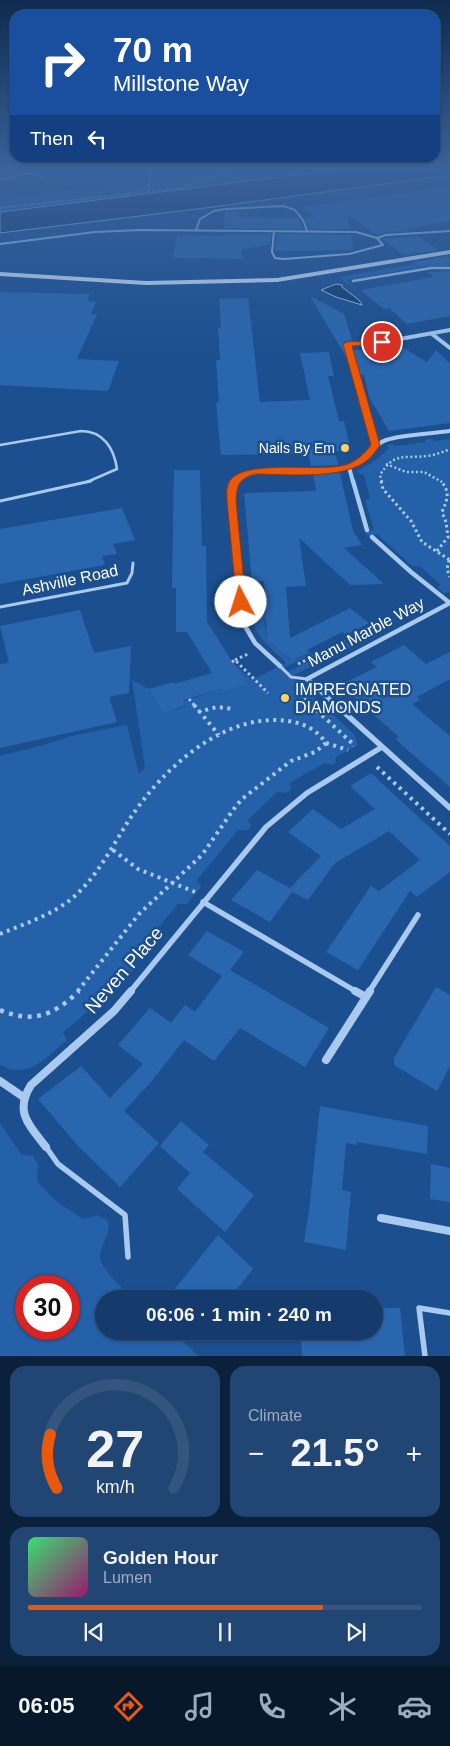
<!DOCTYPE html>
<meta charset="utf-8">
<style>
body{margin:0;font-family:Helvetica,sans-serif;background:#214673;color:#f1f3f6;height:100vh;display:flex;flex-direction:column;font-size:19px;white-space:nowrap}
*{box-sizing:border-box;margin:0}
p{font-size:16px;color:#9dadc1}
.icon{flex:none;width:28px;height:28px;fill:none;stroke:currentColor;stroke-width:2;stroke-linecap:round;stroke-linejoin:round}
.map{position:relative;height:1356px;overflow:hidden}
.panel{display:flex;flex-direction:column;gap:10px;padding:10px;background:#0b203b;flex:1}
.panel>*{flex:none}
.top-card{position:absolute;left:10px;top:10px;width:430px;height:152px;border-radius:15px;box-shadow:0 1px 4px #0004,0 0 0 1px #33557e;background:#1a4fa0;color:#fff;overflow:hidden}
.speed{position:absolute;left:15px;top:1275px;display:flex;gap:10px;font-size:25px;font-weight:700;text-align:center}
.speed>*{display:grid;place-content:center;width:65px;height:65px;border-radius:50%;background:#143b6b;box-shadow:0 1px 4px #0004,0 0 0 1px #33557e;line-height:1}
.speed .limit{border:8px solid #d22;background:#fff;color:#111}
.pin{position:absolute;display:grid;place-items:center;width:42px;height:42px;color:#fff;margin:-21px;border:2px solid #fff;border-radius:50%;box-shadow:0 1px 5px #0007}
.me{position:absolute;width:55px;margin:-28px;rotate:355deg;stroke-linejoin:round;filter:drop-shadow(0 0 4px #0008)}
.turn{display:flex;align-items:center;gap:18px;height:105px;padding:0 20px;font-size:22px}
.turn .icon{width:65px;height:65px;stroke-width:2.5}
.turn b{display:block;font-size:35px;line-height:42px}
.then{display:flex;align-items:center;height:48px;padding:0 20px;background:#0003;gap:10px;font-size:19px}
.big{font-size:38px;font-weight:600;line-height:1.1}
.panel .card{flex:1;display:flex;flex-direction:column;justify-content:center;gap:8px;min-width:0;padding:0 18px;border-radius:15px;background:#214673}
.panel .dial{align-items:center;gap:0}
.dial svg{height:130px;overflow:visible;fill:none;stroke:#33557e;stroke-width:7;stroke-linecap:round;text-anchor:middle}
.dial text{fill:#f1f3f6;stroke:none}
.song{display:flex;align-items:center;gap:15px}
.cover{width:60px;height:60px;border-radius:8px;background:linear-gradient(135deg,hsl(140 70% 55%),hsl(320 70% 35%))}
.played{height:5px;border-radius:2px;background:linear-gradient(90deg,#ea580c 75%,#33557e 75%)}
.keys{display:flex;justify-content:space-around;direction:ltr}
.heat{display:flex;justify-content:space-between;align-items:center;font-size:28px;direction:ltr}
.panel .tiles{flex:1;display:grid;gap:10px;grid-template-columns:1fr 1fr}
.card:last-child{grid-column:span 2}
.trip{position:absolute;left:95px;top:1290px;width:288px;height:50px;border-radius:25px;background:#143b6b;box-shadow:0 1px 4px #0004,0 0 0 1px #33557e;font-weight:600;line-height:50px;text-align:center}
.menu{display:flex;height:80px;justify-content:space-around;align-items:center;background:#08182b;color:#9dadc1}
.menu .icon{width:35px;height:35px}
.menu .current{color:#ea580c}
.menu b{font-size:22px;color:#f1f3f6}
.map>svg:first-child{display:block}
</style>
<div class="map">
<svg width="450" height="1356" viewBox="0 0 450 1356">
<rect width="100%" height="100%" fill="#1b4f8f"/>
<!-- green -->
<path fill="#2461a8" fill-rule="evenodd" d="M135 168H227L230 172 252 168H353L0 212V197L113 185Z
M438 260 450 262V266H427L347 280 358 291 339 277Z
M426 439H431L435 441 450 439V592L444 593 438 588 440 584 421 567 412 566 377 534 368 536 365 532 374 530 365 500 370 498 364 475 358 473 357 471C369 465 380 458 389 448L386 445 392 444 396 446 425 442Z
M249 610H266V620H264L267 640 291 661 298 659 309 652 312 654 284 668 287 672 375 629 380 632 292 676 354 734 358 745 335 758 336 763 332 765 325 763 290 783 291 790 286 793 277 792 248 820 251 826 248 830H238L197 880 201 887 187 904H178L130 961 134 970 130 974 120 973 86 1013 63 1032 67 1040C45 1058 30 1080 0 1065V756L44 745 71 736 127 725 139 774 145 768 132 680 149 689 163 713 186 706 184 701 222 689 224 692 246 685 232 662 252 680 286 663C267 643 256 639 249 610Z
M0 1123 21 1154 33 1156 38 1164 37 1181 56 1201 83 1219 98 1215 108 1221C111 1235 102 1242 100 1255 98 1267 125 1291 134 1299H104V1331H171L199 1356H0ZM69 1286V1329H26V1286Z"/>
<!-- water -->
<path fill="#123a6d" stroke="#9cc4f0" d="M353 168H450V175L213 207 0 233V212Z
M336 284 342 285V287L359 300 362 305 336 297 321 290Z"/>
<!-- building -->
<path fill="#2a66ad" d="M450 186V221L407 229 410 231 386 232 377 235 347 214 350 229H309L305 218H315L303 207Z
M237 211 238 217 298 218 303 229 224 228 225 212Z
M224 234H271L269 251 268 245 241 249 243 259 173 258 177 235 224 236Z
M277 234 351 235 354 250 275 251Z
M418 236 438 250 404 255 382 239Z
M447 256 450 258V265L420 267 413 262Z
M450 271V316L407 324 389 308 384 309 360 290 434 277 427 272Z
M0 292 90 294 87 301 96 302 91 314H97L77 359 119 361 108 391 0 385Z
M310 296 344 314 352 340 345 341 343 343 348 360Z
M248 298 260 402 310 400 300 353 329 352 334 376H328L339 421H344L351 451H335L338 465 311 466 308 454 221 455 216 402H219L216 360H220L218 328H221L219 299Z
M352 347 354 350 404 348 427 362 436 350 450 363V423L389 431 369 397 364 375H360Z
M174 470H200L202 546H206L207 622 247 685 223 692 222 689 183 700 186 705 163 713 149 689 173 682 174 684 212 673 187 632H176V588H172Z
M340 473 353 531 362 545 344 548 384 584 350 585 299 538 306 586 286 587 290 638 350 608 369 623 346 635 342 632 307 650 309 652 292 661 267 640 264 581 252 582 244 493 316 491 313 474Z
M122 508 135 540 113 544 117 554 102 556 105 565 0 584V529Z
M80 610 94 653 131 646 129 693 109 697 117 722 0 748V664L9 663 0 626Z
M404 645 426 664 450 652V679L417 697 420 700 412 704 450 736V787L395 739 399 737 340 685 377 667 371 662Z
M371 773 450 846V872L417 897 410 891 358 970 326 952 371 886 379 891 420 860 389 831 335 863 308 900 292 892 270 922 231 900 257 870 290 888 321 856 288 832 313 809 341 829 375 809 350 786Z
M207 931 244 952 230 970 329 1028 305 1067 240 1028 214 1061 184 1040 151 1082 124 1111 159 1143 120 1187 78 1146 38 1099 81 1066 110 1098 143 1064 118 1045 150 1008 171 1023 185 1005 195 1012 222 976 188 955Z
M436 987 450 995V1066L437 1091 394 1065V1058Z
M320 1106 428 1126 427 1154 357 1142V1145L346 1143 342 1190 351 1192 346 1250 304 1242 309 1210Z
M181 1121 209 1145 203 1152 254 1195 225 1232 177 1189 190 1173 160 1146Z
M431 1164 450 1168V1202L430 1199Z
M218 1235 253 1269 229 1299H169L175 1292 174 1290Z
M299 1294 364 1295V1299H299Z
M374 1308H400L405 1356H302L301 1331H374Z"/>
<g fill="none" stroke-linecap="round" stroke-linejoin="round">
<!-- path-far4 -->
<path stroke="#a9c9ee" stroke-width="2" stroke-dasharray="1 2" stroke-linecap="butt" d="M148 191 151 168
M0 208 180 188 214 175 259 168"/>
<!-- path-far3 -->
<path stroke="#a9c9ee" stroke-width="2.5" stroke-dasharray="2 2.5" stroke-linecap="butt" d="M386 464 406 472H424L442 482
M382 482 380 475C395 451 404 459 427 456 435 455 443 452 450 449"/>
<!-- path-far2 -->
<path stroke="#a9c9ee" stroke-width="3" stroke-dasharray="2.5 3" stroke-linecap="butt" d="M381 481 383 489 411 521 422 542 450 560
M437 551 448 537 446 522 442 512C448 498 450 492 441 481
M449 560 447 569 450 577
M235 660 248 654
M232 662 235 660 268 693
M298 664 351 638
M296 691 312 706
M189 699 195 706"/>
<!-- path-far1 -->
<path stroke="#a9c9ee" stroke-width="4" stroke-dasharray="3 4.5" stroke-linecap="butt" d="M194 705 219 735
M311 705 353 744V747
M198 712 217 707 234 709
M326 743 348 750
M377 767 450 834
M113 850 138 869 195 892
M0 934C26 923 56 914 77 894 100 872 114 843 131 817 162 771 215 721 273 720 294 720 314 725 326 743L315 752 291 761 242 799 233 810 202 855 139 914 77 992"/>
<!-- path -->
<path stroke="#a9c9ee" stroke-width="4.5" stroke-dasharray="4 5.5" stroke-linecap="butt" d="M0 1010C33 1024 54 1015 79 991"/>
<!-- lane-far3 -->
<path stroke="#a9c9ee" stroke-width="2" d="M196 230 200 219 214 211 226 209 283 206 295 210 303 220 307 231
M274 231 272 252 275 258 284 259 349 254 383 245 377 238 386 235 450 231
M0 244 95 232 140 230 356 232 377 238"/>
<!-- lane-far2 -->
<path stroke="#a9c9ee" stroke-width="2.5" d="M0 445 81 431C103 431 114 448 117 469L87 482"/>
<!-- lane-far1 -->
<path stroke="#a9c9ee" stroke-width="3" d="M0 501 91 481
M0 607 127 583 132 573 133 563
M280 666 291 677 307 679"/>
<!-- lane -->
<path stroke="#a9c9ee" stroke-width="5.5" d="M46 1147 58 1164 125 1215 128 1257
M425 1356 419 1308 450 1313"/>
<!-- street-far4 -->
<path stroke="#a9c9ee" stroke-width="2.5" d="M0 173 20 168
M0 180 29 173 42 177
M353 281 431 268H450"/>
<!-- street-far3 -->
<path stroke="#a9c9ee" stroke-width="4" d="M432 334 450 348
M376 445 347 344 383 342 450 330
M349 467 353 482
M235 482C250 464 307 472 331 470 342 469 354 467 363 459 371 453 375 444 386 440 404 434 430 434 450 431"/>
<!-- street-far2 -->
<path stroke="#a9c9ee" stroke-width="4.5" d="M236 481 232 485 231 501 245 626 255 643 280 666
M353 481 367 530
M372 537 411 572 450 603
M337 706 307 679 450 603"/>
<!-- street-far1 -->
<path stroke="#a9c9ee" stroke-width="5.5" d="M336 705 450 808
M203 902 357 992
M130 992 266 827 307 793 382 747
M369 992 418 915"/>
<!-- street -->
<path stroke="#a9c9ee" stroke-width="8" d="M355 991 366 997
M326 1060 370 991
M0 1081 22 1096
M46 1147C29 1125 14 1112 31 1085L114 1011 131 991
M381 1218 450 1231"/>
<!-- secondary -->
<path fill="#d6e6fa" fill-rule="evenodd" d="M450 250V254L277 282 146 285 0 276V272L146 281 277 278Z"/>
</g>
<!-- sky -->
<linearGradient id="sky" x2="0" y2="1"><stop stop-color="#0f2b4f"/><stop offset="0.47" stop-color="#39639b"/><stop offset="1" stop-color="#39639b" stop-opacity="0"/></linearGradient>
<rect width="450" height="358" fill="url(#sky)"/>
<!-- route -->
<path fill="#ea580c" stroke="#983908" d="M382 340 385 341V344L352 346 380 445C376 451 371 458 365 462 339 480 285 474 254 474 238 480 237 485 236 501L246 602 241 606 237 605 227 501C227 496 226 490 228 485 236 456 323 474 348 464 358 460 365 453 371 445L343 344 347 342Z"/>
<!-- markers -->
<g fill="#ffd166" stroke="#1b4f8f" stroke-width="2">
<circle cx="345" cy="448" r="5"/>
<circle cx="285" cy="698" r="5"/>
</g>
<g text-anchor="middle" dominant-baseline="central" stroke-width="5" stroke-linejoin="round" paint-order="stroke">
<!-- far-poi labels -->
<g font-size="14" fill="#fff" stroke="#1b4f8f" text-anchor="end">
<text x="335" y="448">Nails By Em</text>
</g>
<!-- street labels -->
<g font-size="16" fill="#fff" stroke="#1b4f8f">
<text transform="translate(70 580) rotate(-12)">Ashville Road</text>
<text transform="translate(366 632) rotate(-28)">Manu Marble Way</text>
</g>
<!-- poi labels -->
<g font-size="16" fill="#fff" stroke="#1b4f8f" text-anchor="start">
<text x="295" y="689">IMPREGNATED<tspan x="295" dy="18">DIAMONDS</tspan></text>
</g>
<!-- near-street labels -->
<g font-size="19" fill="#fff" stroke="#1b4f8f">
<text transform="translate(124 970) rotate(-49)">Neven Place</text>
</g>
</g>
</svg>
<div class="speed"><div class="limit">30</div></div>
<div class="pin" style="left:382px;top:342px;background:#d93025"><svg class="icon" aria-label="arrive" viewBox="0 0 24 24"><path d="M6 21V4h12l-3 4 3 4H6"/></svg></div>
<svg class="me" style="left:241px;top:602px" viewBox="-20 -20 40 40"><circle r="19" fill="#fff"/><path d="M0-13L10 11 0 6-10 11z" fill="#ea580c"/></svg>
<div class="trip">06:06 · 1 min · 240 m</div>
<div class="top-card">
<div class="turn"><svg class="icon" aria-label="right" viewBox="0 0 24 24"><path d="M7 20v-9h11M14 6l5 5-5 5"/></svg><div><b>70 m</b>Millstone Way</div></div>
<div class="then">Then<svg class="icon" aria-label="left" viewBox="0 0 24 24"><path d="M17 20v-9H6M10 6l-5 5 5 5"/></svg></div>
</div>
</div>
<section class="panel">
<div class="tiles">
<div class="card dial"><svg viewBox="0 0 100 80">
<path d="M14 69A42 42 0 1 1 86 69"/>
<path d="M14 69A42 42 0 0 1 10 36" stroke="#ea580c"/>
<text x="50" y="56" font-size="32" font-weight="700">27</text>
<text x="50" y="72" font-size="11">km/h</text>
</svg></div>
<div class="card"><p>Climate</p>
<div class="heat"><a>−</a><b class="big">21.5°</b><a>+</a></div>
</div>
<div class="card">
<div class="song"><i class="cover"></i><div><b>Golden Hour</b><p>Lumen</p></div></div>
<div class="played"></div>
<div class="keys"><svg class="icon" aria-label="previous" viewBox="0 0 24 24"><path d="M18 5L8 12l10 7zM5 5v14"/></svg><svg class="icon" aria-label="pause" viewBox="0 0 24 24"><path d="M8 5v14M16 5v14"/></svg><svg class="icon" aria-label="next" viewBox="0 0 24 24"><path d="M6 5l10 7-10 7zM19 5v14"/></svg></div>
</div>
</div>
</section>
<nav class="menu">
<b>06:05</b>
<svg class="icon current" aria-label="directions" viewBox="0 0 24 24"><path d="M12 3l9 9-9 9-9-9zM9 14v-3h6M13 9l2 2-2 2"/></svg>
<svg class="icon" aria-label="music" viewBox="0 0 24 24"><path d="M9 18V5l10-2v13"/><circle cx="6" cy="18" r="3"/><circle cx="16" cy="16" r="3"/></svg>
<svg class="icon" aria-label="phone" viewBox="0 0 24 24"><path d="M5 4h4l2 5-3 2q2 4 5 5l2-3 5 2v4C11 20 4 13 5 4z"/></svg>
<svg class="icon" aria-label="climate" viewBox="0 0 24 24"><path d="M12 3v18M4 7l16 10M4 17L20 7"/></svg>
<svg class="icon" aria-label="car" viewBox="0 0 24 24"><path d="M5 17H2v-5l4-1 3-4h7l3 4 3 1v5h-3M9 17h6M6 11h13"/><circle cx="7" cy="17" r="2"/><circle cx="17" cy="17" r="2"/></svg>
</nav>
